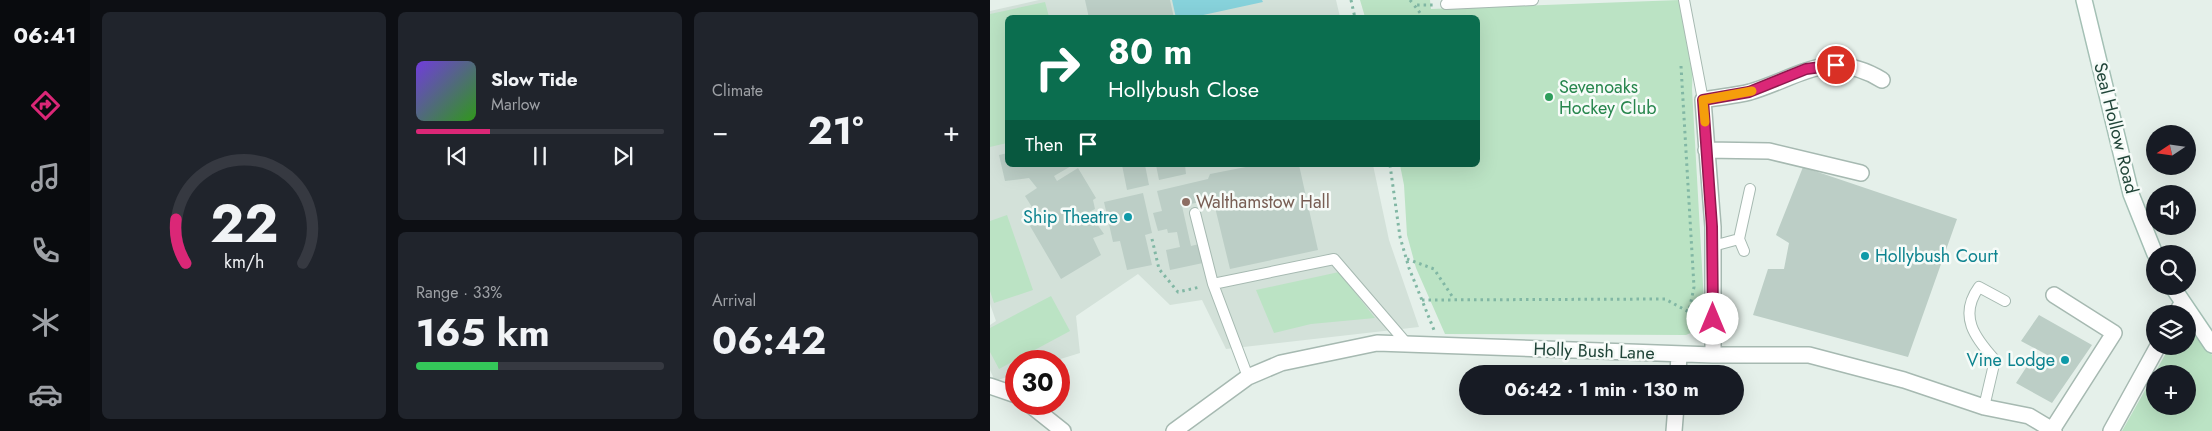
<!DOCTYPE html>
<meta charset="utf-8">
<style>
body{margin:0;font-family:Jost,sans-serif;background:#20242c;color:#f1f3f6;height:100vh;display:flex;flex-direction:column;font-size:19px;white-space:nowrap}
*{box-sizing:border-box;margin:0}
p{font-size:16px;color:#9ea1a6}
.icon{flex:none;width:28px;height:28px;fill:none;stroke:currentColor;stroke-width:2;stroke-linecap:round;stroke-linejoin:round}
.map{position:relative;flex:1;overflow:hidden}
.sheet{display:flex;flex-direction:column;gap:12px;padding:12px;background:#0d0f14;width:900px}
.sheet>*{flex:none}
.top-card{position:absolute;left:15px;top:15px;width:475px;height:152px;border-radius:8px;box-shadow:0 5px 20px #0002;background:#0b6e4f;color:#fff;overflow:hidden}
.needle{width:32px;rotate:257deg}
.tools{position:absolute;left:1156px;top:125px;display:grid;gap:10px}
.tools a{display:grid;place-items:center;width:50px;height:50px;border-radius:50%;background:#171b24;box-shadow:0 5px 20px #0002;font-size:25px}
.speed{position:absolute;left:15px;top:350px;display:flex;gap:10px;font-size:25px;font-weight:700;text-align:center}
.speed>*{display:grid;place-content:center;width:65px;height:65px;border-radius:50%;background:#171b24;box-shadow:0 5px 20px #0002;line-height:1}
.speed .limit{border:8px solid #d22;background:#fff;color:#111}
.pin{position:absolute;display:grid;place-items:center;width:42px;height:42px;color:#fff;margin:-21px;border:2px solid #fff;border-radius:50%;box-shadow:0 1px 5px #0007}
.me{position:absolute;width:55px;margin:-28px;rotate:0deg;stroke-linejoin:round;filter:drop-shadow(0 0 4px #0008)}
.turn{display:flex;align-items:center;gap:18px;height:105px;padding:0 20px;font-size:22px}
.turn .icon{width:65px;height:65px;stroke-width:2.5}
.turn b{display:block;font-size:35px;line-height:42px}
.then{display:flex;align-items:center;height:48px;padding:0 20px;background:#0003;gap:10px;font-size:19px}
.big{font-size:38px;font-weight:700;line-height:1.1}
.sheet .widget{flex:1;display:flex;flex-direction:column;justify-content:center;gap:8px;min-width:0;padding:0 18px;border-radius:8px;background:#20242c}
.sheet .dial{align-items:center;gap:0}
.dial svg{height:130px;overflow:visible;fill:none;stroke:#363941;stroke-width:7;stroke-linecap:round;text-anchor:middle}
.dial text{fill:#f1f3f6;stroke:none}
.song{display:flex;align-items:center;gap:15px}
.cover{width:60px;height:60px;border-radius:8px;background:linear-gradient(135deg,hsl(260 70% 55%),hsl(110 70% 35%))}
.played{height:5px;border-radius:2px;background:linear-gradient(90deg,#db2777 30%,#363941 30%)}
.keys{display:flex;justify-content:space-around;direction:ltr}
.heat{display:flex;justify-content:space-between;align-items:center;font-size:28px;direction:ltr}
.charge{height:8px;border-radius:4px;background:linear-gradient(90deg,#34c759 33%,#363941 0)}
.sheet .tiles{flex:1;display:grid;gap:12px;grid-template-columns:repeat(3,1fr)}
.widget:first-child{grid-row:span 2}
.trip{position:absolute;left:469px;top:365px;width:285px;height:50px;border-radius:25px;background:#171b24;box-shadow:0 5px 20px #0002;font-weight:700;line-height:50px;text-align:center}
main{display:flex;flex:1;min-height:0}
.tab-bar{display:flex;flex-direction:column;width:90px;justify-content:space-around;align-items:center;background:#090b0e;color:#9ea1a6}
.tab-bar .icon{width:35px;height:35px}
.tab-bar .active{color:#db2777}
.tab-bar b{font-size:22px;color:#f1f3f6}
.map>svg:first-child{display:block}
</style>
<main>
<nav class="tab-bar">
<b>06:41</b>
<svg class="icon active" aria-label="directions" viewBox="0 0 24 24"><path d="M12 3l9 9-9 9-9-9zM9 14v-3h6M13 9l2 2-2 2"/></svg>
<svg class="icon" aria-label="music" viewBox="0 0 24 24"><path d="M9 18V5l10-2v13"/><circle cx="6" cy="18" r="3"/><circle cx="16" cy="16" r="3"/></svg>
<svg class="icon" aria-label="phone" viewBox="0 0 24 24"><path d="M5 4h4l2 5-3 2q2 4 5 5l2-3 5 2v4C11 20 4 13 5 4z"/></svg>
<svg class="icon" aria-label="climate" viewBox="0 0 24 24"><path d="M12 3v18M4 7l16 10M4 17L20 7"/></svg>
<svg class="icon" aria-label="car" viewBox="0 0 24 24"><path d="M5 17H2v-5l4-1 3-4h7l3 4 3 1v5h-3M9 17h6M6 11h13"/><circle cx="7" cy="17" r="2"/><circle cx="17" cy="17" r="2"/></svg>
</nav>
<section class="sheet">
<div class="tiles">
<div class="widget dial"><svg viewBox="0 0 100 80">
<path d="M14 69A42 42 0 1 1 86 69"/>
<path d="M14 69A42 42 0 0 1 8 42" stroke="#db2777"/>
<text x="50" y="56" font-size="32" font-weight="700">22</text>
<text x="50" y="72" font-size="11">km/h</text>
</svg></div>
<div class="widget">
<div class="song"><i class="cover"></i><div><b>Slow Tide</b><p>Marlow</p></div></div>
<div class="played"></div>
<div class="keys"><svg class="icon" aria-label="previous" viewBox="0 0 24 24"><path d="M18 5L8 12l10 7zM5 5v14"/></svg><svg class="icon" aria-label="pause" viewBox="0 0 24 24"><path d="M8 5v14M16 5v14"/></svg><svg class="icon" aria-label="next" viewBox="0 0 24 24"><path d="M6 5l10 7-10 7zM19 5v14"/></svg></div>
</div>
<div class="widget"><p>Climate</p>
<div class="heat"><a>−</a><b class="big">21°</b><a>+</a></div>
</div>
<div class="widget"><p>Range · 33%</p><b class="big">165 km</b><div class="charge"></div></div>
<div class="widget"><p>Arrival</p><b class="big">06:42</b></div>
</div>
</section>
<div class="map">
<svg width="1222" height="431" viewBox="0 0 1222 431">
<rect width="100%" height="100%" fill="#e5f0ea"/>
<!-- built -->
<path fill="#d3e1d9" d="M49 0H346L350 17 18 18V165H383L399 240 429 327 236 349 212 300 180 305 148 274 86 316 90 353 64 361H26V374L5 381 0 370V325L6 321 0 304V11Z"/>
<!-- green -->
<path fill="#bbe3c4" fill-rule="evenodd" d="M370 0H440L441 9 690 0 703 59 702 89 715 320 710 329 696 335 455 334 426 268 417 235 414 185 410 165H488V18L375 17Z
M55 2 59 17 18 18 17 143 0 147V14Z
M17 215 43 290 4 303 0 291V221Z
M349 272 385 318 321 324 284 333 266 290Z
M61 296 80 331 9 369 0 352V328Z
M1198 319 1222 355V431H1132L1180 346H1198ZM1165 374H1198V406H1165Z"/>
<!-- water -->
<path fill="#87d2db" d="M182 0H272L273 2 204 17 186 18Z"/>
<!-- building -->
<path fill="#bccec6" d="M95 0H180L184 18H99Z
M18 153V165H83L64 176 67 181 88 168 106 198 103 200 105 209 95 214 102 226 107 224 114 234 103 238 111 255 71 279 40 226 50 220 35 196 47 188 39 178 15 181 9 155Z
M132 165H155L159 185 137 190Z
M166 165H195L196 174 169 180Z
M266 165H309L328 250 240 269 223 199 192 206 201 246 209 244 213 263 180 270 176 250 190 247 187 232 178 233 177 229 168 231 163 213 172 211 167 191 218 179 220 174Z
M813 167 967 219 918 357 763 315 778 269H794L799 243 786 235Z
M153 193 162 233 155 235 162 265 137 270 130 241 123 242 114 202Z
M1049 315 1102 345 1062 403 1026 383 1039 363 1052 370 1061 357 1031 341Z"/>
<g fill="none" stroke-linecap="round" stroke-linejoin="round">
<defs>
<path id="service" d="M694 0 713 100
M456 4 543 0
M205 213 223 284
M749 239 754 251
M723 246 749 239 760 189
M258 377 223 284 344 259 418 345
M994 407 1005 360C985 338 968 316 989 287L1015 301"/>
<path id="minor" d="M716 150 779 151 871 173
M1186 314 1192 303
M723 355V227L713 100C728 97 745 96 760 92 810 77 839 48 892 80
M688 374 689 354
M0 386 26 395
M39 404 73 431
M1062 430 1124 333 1064 295
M184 431 258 377 291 363 387 343 723 355H819L914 380 994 407 1039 416 1064 431
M684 431 686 406
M1121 431 1168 346"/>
<path id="secondary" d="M1094 0 1141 194 1165 254
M1182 286 1222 345"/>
</defs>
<!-- service casing -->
<use href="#service" stroke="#a6b9b1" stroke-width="12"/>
<!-- minor casing -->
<use href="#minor" stroke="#a6b9b1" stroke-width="18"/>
<!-- secondary casing -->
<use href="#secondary" stroke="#a4c0b5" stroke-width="18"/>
<!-- path -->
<path stroke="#81b7a4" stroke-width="3" stroke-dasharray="2.5 4" stroke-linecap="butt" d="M361 0 365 18
M420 0 424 5
M434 18 424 5H444
M691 66 704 287 699 311
M400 165 410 237 419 268 444 330
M162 239 169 269 188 292 210 287
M417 259 444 269 464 299
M432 300 675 299 699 312 705 332"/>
<!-- service -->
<use href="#service" stroke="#fff" stroke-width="10"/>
<!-- minor -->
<use href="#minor" stroke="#fff" stroke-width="15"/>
<!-- secondary -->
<use href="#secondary" stroke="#fff" stroke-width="15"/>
</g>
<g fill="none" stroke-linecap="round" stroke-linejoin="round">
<defs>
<path id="route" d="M723 319 722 227 713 100 759 92 816 69 846 65"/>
</defs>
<!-- route casing -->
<use href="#route" stroke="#8e194d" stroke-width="12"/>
<!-- route -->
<use href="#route" stroke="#db2777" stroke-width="9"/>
<!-- slow -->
<path stroke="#f59e0b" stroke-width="9" d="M715 122 713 100 762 91"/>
</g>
<!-- markers -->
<circle fill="#2e9e5b" stroke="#f6fbf8" stroke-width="2" cx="559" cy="97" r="5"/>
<circle fill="#8d6e63" stroke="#f6fbf8" stroke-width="2" cx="196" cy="202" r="5"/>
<g fill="#0f9aa8" stroke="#f6fbf8" stroke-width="2">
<circle cx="138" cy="217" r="5"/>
<circle cx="875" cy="256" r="5"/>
<circle cx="1075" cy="360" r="5"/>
</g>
<g text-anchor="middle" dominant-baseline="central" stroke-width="5" stroke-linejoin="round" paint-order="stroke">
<!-- leisure labels -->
<g font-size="18" fill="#27864d" stroke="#f6fbf8" text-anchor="start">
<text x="569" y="87">Sevenoaks<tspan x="569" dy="21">Hockey Club</tspan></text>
</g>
<!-- street labels -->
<g font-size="18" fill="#214539" stroke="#f6fbf8">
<text transform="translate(1126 128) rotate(76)">Seal Hollow Road</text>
<text transform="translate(604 351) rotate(2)">Holly Bush Lane</text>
</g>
<!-- education labels -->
<g font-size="18" fill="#785e54" stroke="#f6fbf8" text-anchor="start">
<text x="206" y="202">Walthamstow Hall</text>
</g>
<!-- culture labels -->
<g font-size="18" fill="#0d838f" stroke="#f6fbf8" text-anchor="end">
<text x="128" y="217">Ship Theatre</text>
<text x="885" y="256" text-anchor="start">Hollybush Court</text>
<text x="1065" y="360">Vine Lodge</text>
</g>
</g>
</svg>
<div class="tools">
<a><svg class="needle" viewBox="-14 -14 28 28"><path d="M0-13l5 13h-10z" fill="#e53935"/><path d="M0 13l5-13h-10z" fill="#9ea1a6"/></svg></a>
<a><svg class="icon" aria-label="sound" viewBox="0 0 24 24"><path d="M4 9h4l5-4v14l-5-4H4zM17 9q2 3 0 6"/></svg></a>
<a><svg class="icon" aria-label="search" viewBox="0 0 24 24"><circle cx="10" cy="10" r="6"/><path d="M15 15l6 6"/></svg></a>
<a><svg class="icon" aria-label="layers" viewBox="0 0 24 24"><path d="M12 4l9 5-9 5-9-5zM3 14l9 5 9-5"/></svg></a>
<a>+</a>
</div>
<div class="speed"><div class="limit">30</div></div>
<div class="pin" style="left:846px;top:65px;background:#d93025"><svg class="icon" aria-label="arrive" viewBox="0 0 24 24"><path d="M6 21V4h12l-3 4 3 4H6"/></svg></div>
<svg class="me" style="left:723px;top:319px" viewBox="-20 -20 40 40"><circle r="19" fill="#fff"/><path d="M0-13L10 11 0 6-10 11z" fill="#db2777"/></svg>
<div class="trip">06:42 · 1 min · 130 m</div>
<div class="top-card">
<div class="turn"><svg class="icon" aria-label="right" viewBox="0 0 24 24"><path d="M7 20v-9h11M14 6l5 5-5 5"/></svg><div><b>80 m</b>Hollybush Close</div></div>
<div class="then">Then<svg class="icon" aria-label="arrive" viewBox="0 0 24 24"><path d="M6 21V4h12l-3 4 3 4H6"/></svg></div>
</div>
</div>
</main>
